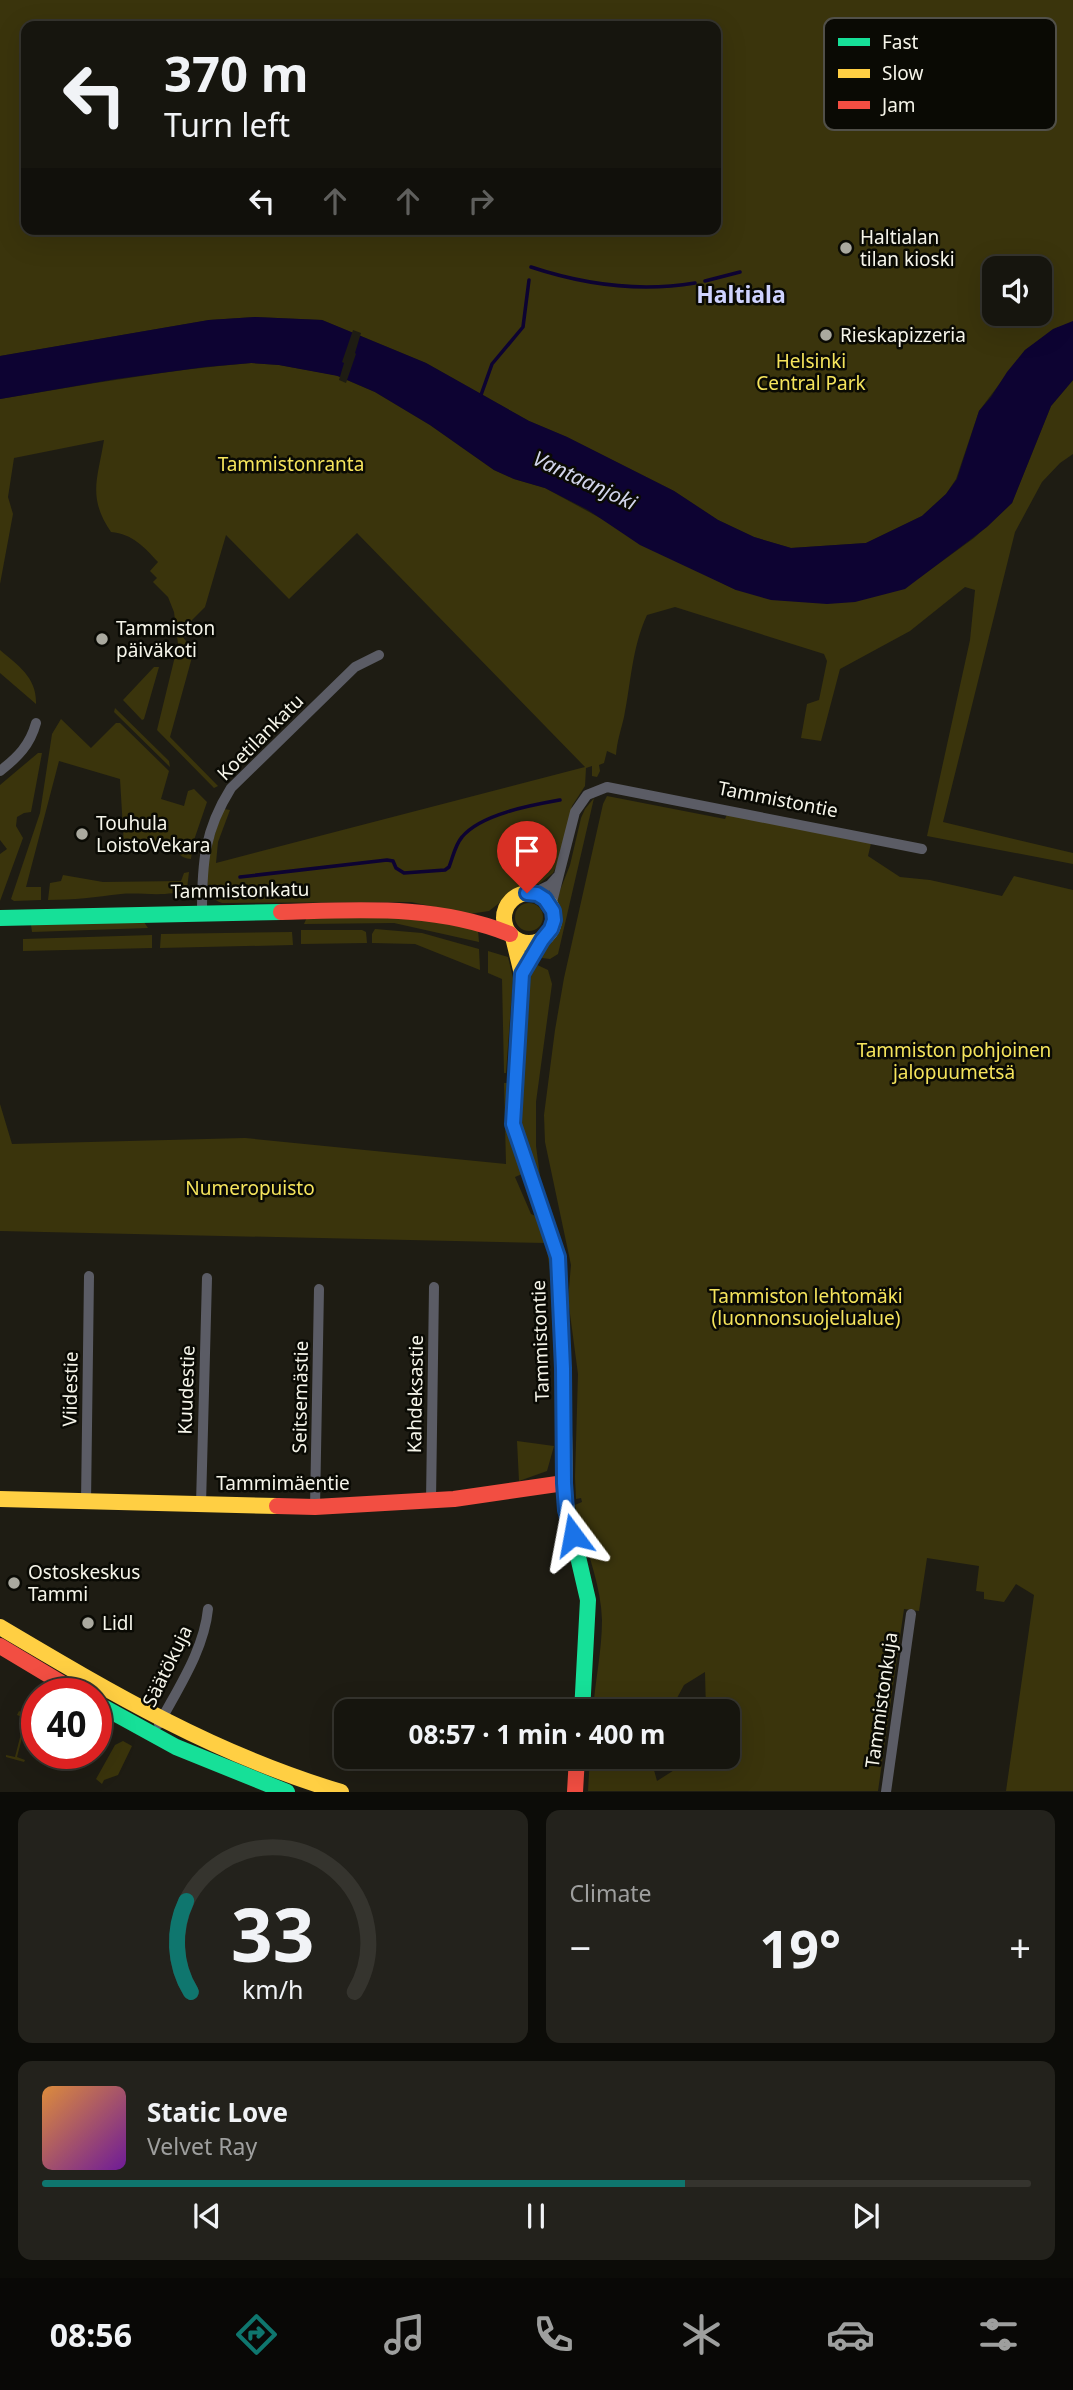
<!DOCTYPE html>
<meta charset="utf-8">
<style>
body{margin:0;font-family:"Noto Sans",sans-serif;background:#23221c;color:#f1f3f6;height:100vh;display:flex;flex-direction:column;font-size:26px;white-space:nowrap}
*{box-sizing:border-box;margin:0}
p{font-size:23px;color:#9e9f9e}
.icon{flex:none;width:38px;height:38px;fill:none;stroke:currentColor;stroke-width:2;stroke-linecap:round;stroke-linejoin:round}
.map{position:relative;height:1792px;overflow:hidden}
.drawer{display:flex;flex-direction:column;gap:18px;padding:18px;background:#0c0c08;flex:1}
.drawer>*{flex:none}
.top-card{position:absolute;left:21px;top:21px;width:700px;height:214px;border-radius:14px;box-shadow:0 7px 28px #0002,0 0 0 2px #35342e;background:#16150e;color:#f1f3f6;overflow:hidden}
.fabs{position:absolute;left:982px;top:256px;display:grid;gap:14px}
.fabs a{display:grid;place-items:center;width:70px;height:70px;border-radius:14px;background:#16150e;box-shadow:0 7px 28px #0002,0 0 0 2px #35342e;font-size:35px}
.speed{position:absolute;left:21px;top:1678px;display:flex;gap:14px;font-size:35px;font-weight:700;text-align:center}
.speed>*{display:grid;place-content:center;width:91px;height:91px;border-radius:50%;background:#16150e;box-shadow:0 7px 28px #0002,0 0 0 2px #35342e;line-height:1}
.speed .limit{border:10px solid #d22;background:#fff;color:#111}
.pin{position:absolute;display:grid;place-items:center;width:60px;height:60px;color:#fff;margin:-72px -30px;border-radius:50% 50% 50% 0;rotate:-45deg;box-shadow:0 0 7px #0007}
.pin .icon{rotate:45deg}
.me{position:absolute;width:77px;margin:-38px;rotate:347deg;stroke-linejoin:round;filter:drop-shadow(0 0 5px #0008)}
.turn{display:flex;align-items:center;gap:24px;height:147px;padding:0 28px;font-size:32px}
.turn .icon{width:91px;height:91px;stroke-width:2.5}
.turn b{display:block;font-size:49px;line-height:60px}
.lanes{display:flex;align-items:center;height:66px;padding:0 28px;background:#0003;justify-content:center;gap:35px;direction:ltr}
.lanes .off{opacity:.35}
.big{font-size:52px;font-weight:700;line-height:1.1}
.drawer .widget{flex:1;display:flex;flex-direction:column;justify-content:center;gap:10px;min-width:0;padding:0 24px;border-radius:14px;background:#23221c}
.drawer .dial{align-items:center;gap:0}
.dial svg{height:182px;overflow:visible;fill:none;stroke:#35342e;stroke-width:7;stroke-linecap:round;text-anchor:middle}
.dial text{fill:#f1f3f6;stroke:none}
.song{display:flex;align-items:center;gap:21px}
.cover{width:84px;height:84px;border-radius:10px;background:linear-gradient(135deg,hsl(30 70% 55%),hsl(280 70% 35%))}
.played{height:7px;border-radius:4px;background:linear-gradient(90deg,#0f766e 65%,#35342e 65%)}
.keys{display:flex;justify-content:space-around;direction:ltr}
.heat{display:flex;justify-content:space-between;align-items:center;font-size:38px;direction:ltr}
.drawer .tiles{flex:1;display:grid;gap:18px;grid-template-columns:1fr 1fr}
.widget:last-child{grid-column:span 2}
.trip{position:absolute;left:334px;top:1699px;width:406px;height:70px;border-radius:14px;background:#16150e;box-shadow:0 7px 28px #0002,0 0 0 2px #35342e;font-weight:700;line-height:70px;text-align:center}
.tab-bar{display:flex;height:112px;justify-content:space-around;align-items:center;background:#090806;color:#9e9f9e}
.tab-bar .icon{width:49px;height:49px}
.tab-bar .current{color:#0f766e}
.tab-bar b{font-size:32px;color:#f1f3f6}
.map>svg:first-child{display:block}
</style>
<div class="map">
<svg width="1073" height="1792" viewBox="0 0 1073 1792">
<rect width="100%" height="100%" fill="#1e1c13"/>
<!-- green -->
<path fill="#3a340c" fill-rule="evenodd" d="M0 0H1073V352L1058 327 1025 350 979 411 956 479 946 494 922 516 866 543 791 548 754 537 718 520 674 491 567 437 529 421 426 363 322 320 255 317 209 320 0 356ZM26 26H716V229H26ZM994 268H1040V313H994Z
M251 363 279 365 335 375 375 392 430 425 494 470 514 479 545 488 690 567 736 590 919 578 974 538 1012 503 1051 406 1073 380V454L1060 463 1042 482 1015 532 943 822 1073 853V864L927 836 970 640 975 590 965 587 910 631 840 669 821 741 801 738 807 704 819 700 827 661 824 654 675 607 647 615C632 647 631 683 624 717 621 730 617 741 616 755L607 751 604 763 599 765 600 771 597 777 592 776V766L586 768 585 786 572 806 560 858 553 873 539 884 517 889 489 911 469 914 411 902 222 903C191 894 216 829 224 809L230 810 218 842 216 863 585 767 357 533 289 599 226 535 205 607 179 633 194 650 170 737 218 786 214 788 157 730 178 644 174 612 168 597 153 582 157 578 150 571 158 562C144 547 133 534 111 532 87 497 98 478 104 440L14 458 8 497 13 514 0 584V399C84 385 166 370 251 363Z
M0 650C19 666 37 678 36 704L0 673Z
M154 667H159L144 719 142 720 123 700Z
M115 708 169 761 170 767 114 712Z
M61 719 91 748 116 723H120L169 771 161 799 184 806 188 791 194 789 207 802 193 843 191 859C180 858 178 853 173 844L124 846 120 779 59 761 26 887H41V900L14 901 11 899 40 813 52 734Z
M38 753H42L31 812 24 813 17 817 16 826 23 838 0 901V854L7 849 0 840V785Z
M607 796 725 819 730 808 873 835 868 856 900 877 930 880 1002 896 1014 876 1073 890V1791H1006L1034 1595 1016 1584 1004 1602 984 1599V1592L976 1591 979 1566 927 1558 919 1611 904 1609 878 1791H588L590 1757H660L654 1770 657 1781 679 1767 707 1769V1757H728V1712L706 1711 705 1672 684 1685 670 1711H593C595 1681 602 1651 602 1620 601 1581 583 1543 575 1505L582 1502 581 1498 576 1499 575 1477 578 1374 568 1299 571 1265 545 1142 544 1115 555 1030 564 978 603 804Z
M594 798 558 954 550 959 535 957 555 934 558 927 557 898 570 865 581 818 585 809Z
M189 872 187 889C168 898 142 892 121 894 96 897 73 900 48 900L50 883 61 881 63 875 103 882 181 881 184 873Z
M515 917a14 14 0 1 1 28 0a14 14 0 1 1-28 0Z
M389 913 478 930 479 942 394 923 304 924 308 915Z
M71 922H144L148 928 32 932 31 925Z
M375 929 422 933 479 949 480 970 415 944 372 943V934Z
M301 930H362L366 932 367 943 301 944Z
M292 932 293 945 160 948 161 934Z
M152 935V948L23 951V939Z
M488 951 508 957 513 978 506 1073H504L502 979 488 973Z
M533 963 548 970 552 984 536 1102V1146L540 1176 523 1131 520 1115 529 976Z
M504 1083H510L522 1169V1174L515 1177 531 1214 538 1217 544 1238 549 1241 553 1292 546 1243 0 1231V1104L12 1144 245 1138 506 1164Z
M517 1441 554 1446 547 1471 519 1481Z
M19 1711 36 1719H27L17 1757 25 1760 24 1762 6 1757V1755L15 1757 25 1718 17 1715Z
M123 1741 132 1746 118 1775 104 1780 102 1784 96 1779 115 1745Z"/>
<!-- water -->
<path fill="#0d0332" d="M255 317 322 320 426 363 529 421 567 437 674 491 718 520 754 537 791 548 866 543 922 516 946 494 957 479 979 411 991 397 1007 372 1025 350 1053 329 1073 321V380L1051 406 1012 503 987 527 905 589 855 602 827 604 771 600 736 590 640 545 588 510 545 488 514 479 494 470 430 425 375 392 338 376 279 365 251 363 205 367 116 379 0 399V356L209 320Z"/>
<!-- pier -->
<path fill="#1e1c13" d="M353 330 361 333 355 353 356 354 346 383 339 380 344 363 342 362Z"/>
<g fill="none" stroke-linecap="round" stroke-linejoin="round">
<!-- stream -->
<path stroke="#0d0332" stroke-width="3.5" d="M531 267C585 285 640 292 695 283
M705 281 740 272
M481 395 492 364 523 327 529 280
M240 877 387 860 393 861 396 868 404 873 445 870 449 867C453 857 455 845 462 837 481 814 532 805 560 800"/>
<!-- street -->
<path stroke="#5b5c65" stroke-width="10" d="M0 771C18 757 30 745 36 723
M533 893 550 885 557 877
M551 906 575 812 587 795 607 787 922 849
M202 912C202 863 204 831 231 788L355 667 379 655
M431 1501 434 1287
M86 1502 89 1276
M201 1504 207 1278
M315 1507 319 1289
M159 1724C178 1688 204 1650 208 1609
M886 1792 911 1614"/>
<!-- fast -->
<path stroke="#16e098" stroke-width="16" d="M0 918 281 912
M567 1509 588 1600 582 1712
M96 1703 176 1747 287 1792"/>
<!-- slow -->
<path stroke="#ffcf43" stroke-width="16" d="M504 918a25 25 0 1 1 50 0a25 25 0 1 1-50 0Z
M513 937 522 974 513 1123 558 1257 563 1368 565 1499 567 1509
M0 1499 277 1506
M0 1627C113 1694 214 1754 341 1792"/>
<!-- jam -->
<path stroke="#f24e42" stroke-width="16" d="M281 912C361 910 434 904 510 934
M277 1506 315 1507 454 1499 564 1483
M0 1646 80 1694
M575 1792 577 1757"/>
</g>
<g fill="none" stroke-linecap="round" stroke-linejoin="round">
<defs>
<path id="route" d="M527 893 537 894 545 899 553 911 554 920 551 929 542 940 522 974 513 1124 558 1257 563 1368 564 1483 566 1510 573 1535"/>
</defs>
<!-- route casing -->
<use href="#route" stroke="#114b97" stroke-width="18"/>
<!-- route -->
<use href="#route" stroke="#1a73e8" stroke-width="12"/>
</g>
<!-- markers -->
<g fill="#aaa99f" stroke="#0a0a04" stroke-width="2.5">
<circle cx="846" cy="248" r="7"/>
<circle cx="826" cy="335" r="7"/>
<circle cx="102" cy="639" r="7"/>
<circle cx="82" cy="834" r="7"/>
<circle cx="14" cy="1583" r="7"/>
<circle cx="88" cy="1623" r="7"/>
</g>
<g text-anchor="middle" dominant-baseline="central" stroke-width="5" stroke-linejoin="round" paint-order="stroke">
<!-- poi labels -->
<g font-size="19" fill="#f6f5ea" stroke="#0a0a04" text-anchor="start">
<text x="860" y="237">Haltialan<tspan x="860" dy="22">tilan kioski</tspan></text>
<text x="840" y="335">Rieskapizzeria</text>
<text x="116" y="628">Tammiston<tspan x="116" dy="22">päiväkoti</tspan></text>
<text x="96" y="823">Touhula<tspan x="96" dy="22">LoistoVekara</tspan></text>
<text x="28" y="1572">Ostoskeskus<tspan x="28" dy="22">Tammi</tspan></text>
<text x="102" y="1623">Lidl</text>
</g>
<!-- park labels -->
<g font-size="19" fill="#f5e45c" stroke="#0a0a04">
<text x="811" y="361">Helsinki<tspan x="811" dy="22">Central Park</tspan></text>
<text x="291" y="464">Tammistonranta</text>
<text x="954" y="1050">Tammiston pohjoinen<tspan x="954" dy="22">jalopuumetsä</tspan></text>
<text x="250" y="1188">Numeropuisto</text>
<text x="806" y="1296">Tammiston lehtomäki<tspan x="806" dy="22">(luonnonsuojelualue)</tspan></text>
</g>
<!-- street labels -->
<g font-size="19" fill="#f6f5ea" stroke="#0a0a04">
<text transform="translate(260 737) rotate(-45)">Koetilankatu</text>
<text transform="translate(778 799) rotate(11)">Tammistontie</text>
<text transform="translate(240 890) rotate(-1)">Tammistonkatu</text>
<text transform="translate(540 1341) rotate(-92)">Tammistontie</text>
<text transform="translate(70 1389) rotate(-89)">Viidestie</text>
<text transform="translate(186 1390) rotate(-88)">Kuudestie</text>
<text transform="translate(415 1394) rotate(-89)">Kahdeksastie</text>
<text transform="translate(300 1397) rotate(-89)">Seitsemästie</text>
<text x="283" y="1483">Tammimäentie</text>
<text transform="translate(167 1666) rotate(-64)">Säätökuja</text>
<text transform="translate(881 1700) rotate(-82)">Tammistonkuja</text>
</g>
<!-- water labels -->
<g font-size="21" font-style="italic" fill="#d2d5eb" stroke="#0a0a04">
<text transform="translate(585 480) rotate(25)">Vantaanjoki</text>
</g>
<!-- quarter labels -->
<g font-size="23" font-weight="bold" fill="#cfd3fe" stroke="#0a0a04">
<text x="741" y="294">Haltiala</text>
</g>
</g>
<!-- legend -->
<rect x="824" y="18" width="232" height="112" rx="10" fill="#0a0a04" stroke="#515049" stroke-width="2"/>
<rect x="838" y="38" width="32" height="8" fill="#16e098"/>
<rect x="838" y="69" width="32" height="9" fill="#ffcf43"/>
<rect x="838" y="101" width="32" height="8" fill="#f24e42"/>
<g font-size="19" fill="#f6f5ea">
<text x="882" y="49">Fast</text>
<text x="882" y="80">Slow</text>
<text x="882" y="112">Jam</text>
</g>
</svg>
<div class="fabs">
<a><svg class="icon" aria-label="sound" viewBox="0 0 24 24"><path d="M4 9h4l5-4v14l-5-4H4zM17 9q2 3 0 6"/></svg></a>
</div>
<div class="speed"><div class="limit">40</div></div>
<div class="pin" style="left:527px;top:893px;background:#d93025"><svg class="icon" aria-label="arrive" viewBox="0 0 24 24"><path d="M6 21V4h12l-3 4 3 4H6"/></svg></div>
<svg class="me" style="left:573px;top:1535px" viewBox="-20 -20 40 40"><path d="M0-17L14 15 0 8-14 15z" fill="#1a73e8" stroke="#fff" stroke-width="4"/></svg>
<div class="trip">08:57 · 1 min · 400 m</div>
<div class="top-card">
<div class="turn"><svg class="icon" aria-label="left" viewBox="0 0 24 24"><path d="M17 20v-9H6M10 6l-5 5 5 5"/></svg><div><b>370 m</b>Turn left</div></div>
<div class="lanes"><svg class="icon" aria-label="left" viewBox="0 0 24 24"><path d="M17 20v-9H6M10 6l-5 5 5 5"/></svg><svg class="icon off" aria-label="ahead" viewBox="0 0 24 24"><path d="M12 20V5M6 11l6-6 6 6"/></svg><svg class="icon off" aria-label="ahead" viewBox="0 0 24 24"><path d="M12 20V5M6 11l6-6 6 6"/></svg><svg class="icon off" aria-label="right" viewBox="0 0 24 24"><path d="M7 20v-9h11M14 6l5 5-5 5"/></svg></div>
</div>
</div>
<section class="drawer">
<div class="tiles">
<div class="widget dial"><svg viewBox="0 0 100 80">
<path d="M14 69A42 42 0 1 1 86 69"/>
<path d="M14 69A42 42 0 0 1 12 29" stroke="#0f766e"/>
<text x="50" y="56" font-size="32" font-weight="700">33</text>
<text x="50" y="72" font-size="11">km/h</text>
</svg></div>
<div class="widget"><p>Climate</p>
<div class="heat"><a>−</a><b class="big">19°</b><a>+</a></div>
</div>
<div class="widget">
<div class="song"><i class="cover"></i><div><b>Static Love</b><p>Velvet Ray</p></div></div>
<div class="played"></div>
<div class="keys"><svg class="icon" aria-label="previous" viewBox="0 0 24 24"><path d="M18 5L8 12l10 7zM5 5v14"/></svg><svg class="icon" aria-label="pause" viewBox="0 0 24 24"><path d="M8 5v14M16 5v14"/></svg><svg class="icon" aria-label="next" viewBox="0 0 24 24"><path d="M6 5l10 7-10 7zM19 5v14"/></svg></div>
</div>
</div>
</section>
<nav class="tab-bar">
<b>08:56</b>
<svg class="icon current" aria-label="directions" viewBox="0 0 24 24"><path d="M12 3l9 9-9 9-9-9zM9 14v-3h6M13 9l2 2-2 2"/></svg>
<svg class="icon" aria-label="music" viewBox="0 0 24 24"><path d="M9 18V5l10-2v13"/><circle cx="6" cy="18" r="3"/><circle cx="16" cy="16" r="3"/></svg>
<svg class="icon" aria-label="phone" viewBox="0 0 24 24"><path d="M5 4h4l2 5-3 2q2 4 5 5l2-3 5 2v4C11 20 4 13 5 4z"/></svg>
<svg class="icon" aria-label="climate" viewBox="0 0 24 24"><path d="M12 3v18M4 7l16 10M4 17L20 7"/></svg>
<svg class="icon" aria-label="car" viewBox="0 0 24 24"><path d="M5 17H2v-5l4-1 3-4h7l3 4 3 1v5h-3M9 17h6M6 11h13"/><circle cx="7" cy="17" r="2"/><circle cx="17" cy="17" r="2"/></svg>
<svg class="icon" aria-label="filters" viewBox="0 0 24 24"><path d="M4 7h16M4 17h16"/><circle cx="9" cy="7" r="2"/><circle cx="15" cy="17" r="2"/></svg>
</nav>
